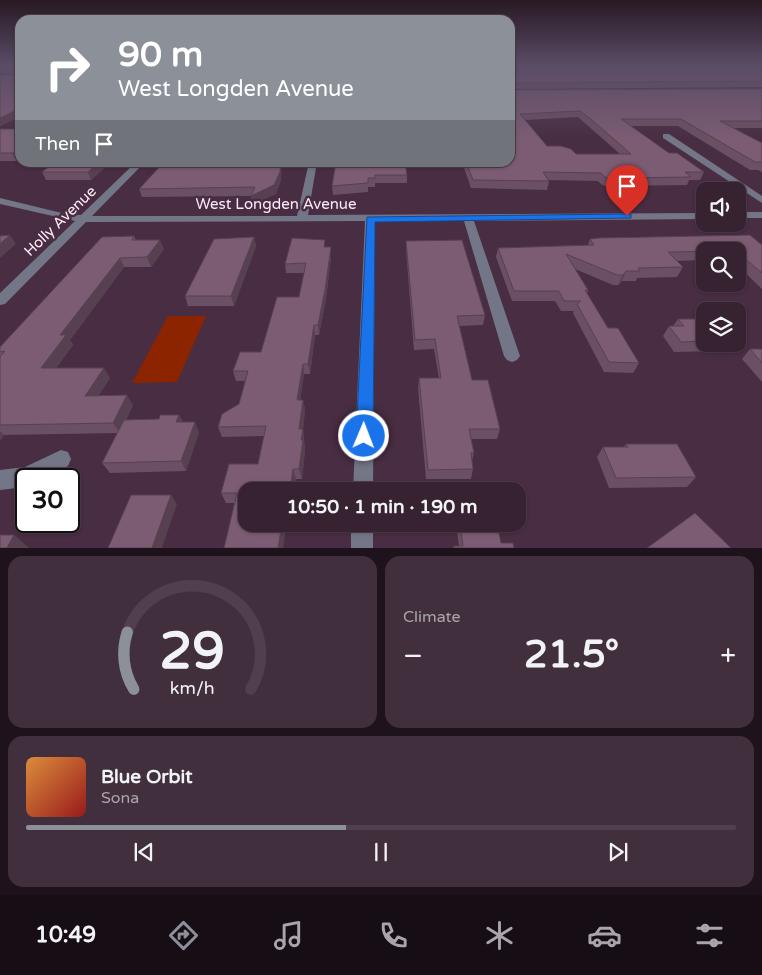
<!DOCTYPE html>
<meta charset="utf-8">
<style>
body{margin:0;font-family:"Varela Round",sans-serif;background:#422f3e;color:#f1f3f6;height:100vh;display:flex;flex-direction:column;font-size:19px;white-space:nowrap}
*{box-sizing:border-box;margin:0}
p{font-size:16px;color:#aaa4ac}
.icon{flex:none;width:28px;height:28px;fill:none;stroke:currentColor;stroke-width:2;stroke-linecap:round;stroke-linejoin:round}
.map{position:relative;height:548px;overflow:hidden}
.panel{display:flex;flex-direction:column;gap:8px;padding:8px;background:#1e131c;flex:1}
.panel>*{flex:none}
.banner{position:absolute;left:15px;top:15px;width:500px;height:152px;border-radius:15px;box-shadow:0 1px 4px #0004,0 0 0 1px #513f4d;background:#8c9099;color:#fff;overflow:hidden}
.fabs{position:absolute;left:696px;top:182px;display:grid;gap:10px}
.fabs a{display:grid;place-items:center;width:50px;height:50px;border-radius:10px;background:#372232;box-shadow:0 1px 4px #0004,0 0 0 1px #513f4d;font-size:25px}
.speed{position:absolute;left:15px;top:468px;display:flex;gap:10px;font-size:25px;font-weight:700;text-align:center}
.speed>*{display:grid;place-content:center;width:65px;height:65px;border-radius:50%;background:#372232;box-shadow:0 1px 4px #0004,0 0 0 1px #513f4d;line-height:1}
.speed .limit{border:2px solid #111;border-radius:8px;background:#fff;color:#111}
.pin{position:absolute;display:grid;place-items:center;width:42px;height:42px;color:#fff;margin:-51px -21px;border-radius:50% 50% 50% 0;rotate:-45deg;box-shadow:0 0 5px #0007}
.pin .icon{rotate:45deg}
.me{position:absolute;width:55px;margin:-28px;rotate:1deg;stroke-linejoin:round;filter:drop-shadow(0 0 4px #0008)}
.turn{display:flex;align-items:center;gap:18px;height:105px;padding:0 20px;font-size:22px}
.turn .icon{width:65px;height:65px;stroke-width:2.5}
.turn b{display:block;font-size:35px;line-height:42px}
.then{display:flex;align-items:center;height:48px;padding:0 20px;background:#0003;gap:10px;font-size:19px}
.big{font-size:38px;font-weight:700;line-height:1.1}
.panel .card{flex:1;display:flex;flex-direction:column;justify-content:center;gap:8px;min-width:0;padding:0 18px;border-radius:15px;background:#422f3e}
.panel .dial{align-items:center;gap:0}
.dial svg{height:130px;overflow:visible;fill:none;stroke:#513f4d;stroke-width:7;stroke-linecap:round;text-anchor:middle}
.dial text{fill:#f1f3f6;stroke:none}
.song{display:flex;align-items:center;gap:15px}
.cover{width:60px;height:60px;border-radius:8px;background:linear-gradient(135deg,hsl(30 70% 55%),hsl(0 70% 35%))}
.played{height:5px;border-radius:2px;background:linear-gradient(90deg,#8c9099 45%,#513f4d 45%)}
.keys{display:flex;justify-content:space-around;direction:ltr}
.heat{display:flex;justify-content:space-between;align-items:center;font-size:28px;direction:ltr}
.panel .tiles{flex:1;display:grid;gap:8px;grid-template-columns:1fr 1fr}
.card:last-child{grid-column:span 2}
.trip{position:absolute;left:238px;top:482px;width:288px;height:50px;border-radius:15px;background:#372232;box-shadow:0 1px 4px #0004,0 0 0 1px #513f4d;font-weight:700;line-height:50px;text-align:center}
.menu{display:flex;height:80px;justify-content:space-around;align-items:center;background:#160e14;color:#aaa4ac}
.menu .icon{width:35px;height:35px}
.menu .active{color:#8c9099}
.menu b{font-size:22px;color:#f1f3f6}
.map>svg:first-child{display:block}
</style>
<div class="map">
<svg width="762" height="548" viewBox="0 0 762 548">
<rect width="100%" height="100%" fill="#492d42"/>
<!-- green -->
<path fill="#8c2400" d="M168 316H206L177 382 132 383Z"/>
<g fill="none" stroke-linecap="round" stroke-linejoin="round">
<!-- minor -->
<path fill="#737686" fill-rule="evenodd" d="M663 134H669L762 196V203L663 138Z
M136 162H145L92 216H297L309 162H317L308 215 705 213V219L474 221 520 356 517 360 512 362 507 360 504 356 464 221H375L373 491H353L365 221 86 222 5 304 0 305V293L75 221 0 204V198L66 214 81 215Z
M738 212H762V218H738Z
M61 450 68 452 71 459 68 466 44 479H26V486L25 487 0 490V470L25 467Z
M351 524H373V548H351Z"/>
</g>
<!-- wall -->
<path fill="#6b4f63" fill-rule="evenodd" d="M0 64H20V116L0 126V75H17L19 74 0 73Z
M510 64H762V87L510 89Z
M762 89V128H733L762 143V172L758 170H750L678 126H631L669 153 704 172 700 180H689L687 185 620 186 615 184 608 187 602 185 598 181 548 180 549 181 547 190 471 188 462 162H510L511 90ZM578 117 620 154H576L547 146 525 120Z
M0 129 17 161H0Z
M111 162 91 180H46L42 172Z
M336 162 407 175V183H375V187H368V192L333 195 332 186Z
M281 180 276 194 253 204 251 196 142 197 139 189Z
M134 236 136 240 164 249 151 267H124L70 340 73 345 56 368 110 378 98 396 133 405 126 420 159 419 179 415 183 422 199 432 186 471 110 473 102 463 117 433 4 435 0 441V347Z
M254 237 256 246 234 306H188L185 296Z
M590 239 762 245V289L738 266V251H705V260L676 261 683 267 677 277 637 278 636 281H622L618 285H613L575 269 588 290 587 294 608 328 639 363 633 373 604 372 573 313 574 311H561L555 301H512L496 257 498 248 588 245Z
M406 241 485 315 483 325 459 326 472 380 500 429 497 439H471L474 453 472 461 473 469 471 479H426L418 388 419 378H439L434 349 414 350 406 250Z
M326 247H331V256L326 299 319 335H315L310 374H304L300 400H303L305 410 303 429 305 450 302 479H296L246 491 286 524 283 548H224L235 503H226L221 493 258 464 264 436 222 437 218 427 239 404 245 381H236L233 371 261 352 299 297 304 273H286L285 264Z
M678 319 705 325V344H728L723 351 674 352 663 336 669 326H673Z
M750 349H762V382L742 359Z
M626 444 696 477 687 487 609 488 597 457 603 447H624Z
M456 524H497L501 543 514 548H453L454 546H459Z"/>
<!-- shaded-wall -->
<path fill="#574050" d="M20 108V116L0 126V118Z
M20 149V159L17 161 13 153Z
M99 162H111L91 180 88 172Z
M281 162H282L281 180 276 194 253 204 251 196Z
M618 176 615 184 608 187 611 179Z
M10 235 16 244 0 258V244Z
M254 237 256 246 234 306 231 296Z
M160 240 164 249 151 267 147 257Z
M331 247V256L326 299 319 335 318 325Z
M120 258 124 267 70 340 73 345 49 378 41 368 60 335Z
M626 271 622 281 618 285 623 275Z
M314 325 315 335 310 374 308 364Z
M303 364 304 374 299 410 297 400Z
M104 368 110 378 92 406 85 396Z
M127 395 133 405 120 433 113 423Z
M303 400 305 410 303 429 305 450 302 479 299 469V429Z
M179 415 184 425 176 422Z
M195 422 199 432 186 471 181 461Z
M0 431 4 435 0 441Z
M293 469 296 479 294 491H290Z
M171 495 177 504 162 548H152Z
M282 524H286L283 548H278Z
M14 535 29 548H7Z"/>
<!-- building -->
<path fill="#7c5c73" stroke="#574050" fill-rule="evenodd" d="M0 64H20V108L0 118V75H17L19 74V68H0Z
M510 64H762V81L510 83Z
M510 89 511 90 762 89V121H720L762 143V162H755L681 119H621L669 153H677L704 172H685L691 177 623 178 618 176 611 179 605 177 601 173 543 172 549 181 473 180 466 162H510ZM580 111 592 120 631 154H576L571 149 561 146H547L520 114Z
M0 129H20V149L13 153H0Z
M55 162H99L88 172H42Z
M164 162H281L280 172 274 185 251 196 255 187 139 189Z
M336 162H405L407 175H375V178H368V183L332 186Z
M10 235 0 244V236Z
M750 235 762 245V273L736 251 668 252 683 267 638 268 640 271H626L623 275H617L566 254 588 290H585L608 328H618L639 363 609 362 577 304 581 301H564L559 291H514L498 248 594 245 590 239 599 238Z
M134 236 132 240H160L147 257 120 258 60 335H66L41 368H104L85 396 127 395 113 423 0 425V357L5 351 0 352V347L102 237Z
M254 237 231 296H185L214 239Z
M292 238 325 240 324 247H331L325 290 318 325H314L308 364H303L297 400H303L299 429H303L301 440H303L299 469H293L290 491H246V524H282L278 548H224L237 493H221L229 464H258L266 426 218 427 222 414 239 404 248 371H233L240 352H261L277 297H299L306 263 285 264Z
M462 240 485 315 457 316 472 380H488L500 429H469L474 453H471L473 469 428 470 419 378H441L435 339 415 340 406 241Z
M678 319H700L705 325V341L681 342 669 326H684Z
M750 349H762V363Z
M160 415H179L176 422H195L181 461 102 463 124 420 159 419Z
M626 444H677L696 477 616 478 603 447H628Z
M131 495H171L152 548H108Z
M695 513 731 548H647Z
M460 524H497L501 543H513L514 548H454V546H463Z
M0 535H14L7 548H0Z"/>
<!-- sky -->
<linearGradient id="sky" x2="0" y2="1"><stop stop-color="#281924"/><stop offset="0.46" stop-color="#594c65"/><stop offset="1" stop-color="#594c65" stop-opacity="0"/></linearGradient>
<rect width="762" height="140" fill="url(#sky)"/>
<!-- route -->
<path fill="#1a73e8" stroke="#114b97" d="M627 214H631V218L375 222 373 436 370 441 364 443 359 441 356 436 367 217Z"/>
<g text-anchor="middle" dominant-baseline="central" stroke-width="5" stroke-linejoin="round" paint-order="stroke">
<!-- street labels -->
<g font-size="15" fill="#fdeaf7" stroke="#492d42">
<text x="276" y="204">West Longden Avenue</text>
<text transform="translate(60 221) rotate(-44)">Holly Avenue</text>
</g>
</g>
</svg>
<div class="fabs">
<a><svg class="icon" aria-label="sound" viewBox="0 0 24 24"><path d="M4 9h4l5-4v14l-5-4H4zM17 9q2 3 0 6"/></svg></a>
<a><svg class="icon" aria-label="search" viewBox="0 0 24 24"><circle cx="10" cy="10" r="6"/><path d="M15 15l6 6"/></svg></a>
<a><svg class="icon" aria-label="layers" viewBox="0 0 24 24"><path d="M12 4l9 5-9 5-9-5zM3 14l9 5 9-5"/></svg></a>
</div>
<div class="speed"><div class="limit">30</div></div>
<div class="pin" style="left:627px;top:216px;background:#d93025"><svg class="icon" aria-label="arrive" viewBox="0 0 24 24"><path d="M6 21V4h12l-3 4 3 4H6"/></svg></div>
<svg class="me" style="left:364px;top:436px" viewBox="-20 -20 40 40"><circle r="17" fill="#1a73e8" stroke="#fff" stroke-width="3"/><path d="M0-11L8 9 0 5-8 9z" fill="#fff"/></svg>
<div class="trip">10:50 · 1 min · 190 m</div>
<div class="banner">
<div class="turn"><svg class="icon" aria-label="right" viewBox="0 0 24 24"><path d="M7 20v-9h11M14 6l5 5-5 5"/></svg><div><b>90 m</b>West Longden Avenue</div></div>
<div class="then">Then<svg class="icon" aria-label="arrive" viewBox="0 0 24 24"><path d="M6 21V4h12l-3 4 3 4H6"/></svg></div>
</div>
</div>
<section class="panel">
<div class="tiles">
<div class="card dial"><svg viewBox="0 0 100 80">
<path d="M14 69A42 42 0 1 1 86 69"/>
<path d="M14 69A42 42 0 0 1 10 34" stroke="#8c9099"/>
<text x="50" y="56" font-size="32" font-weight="700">29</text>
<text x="50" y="72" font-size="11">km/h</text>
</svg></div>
<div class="card"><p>Climate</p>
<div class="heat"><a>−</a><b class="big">21.5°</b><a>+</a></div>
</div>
<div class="card">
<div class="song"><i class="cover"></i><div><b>Blue Orbit</b><p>Sona</p></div></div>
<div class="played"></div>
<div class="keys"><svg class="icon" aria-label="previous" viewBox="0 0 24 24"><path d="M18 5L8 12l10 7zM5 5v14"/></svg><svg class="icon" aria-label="pause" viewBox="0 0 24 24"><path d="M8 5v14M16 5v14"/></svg><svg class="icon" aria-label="next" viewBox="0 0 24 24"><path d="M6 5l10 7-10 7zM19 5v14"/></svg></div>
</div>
</div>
</section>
<nav class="menu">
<b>10:49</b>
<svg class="icon active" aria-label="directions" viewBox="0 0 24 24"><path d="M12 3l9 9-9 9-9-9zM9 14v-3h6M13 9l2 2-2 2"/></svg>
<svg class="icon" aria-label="music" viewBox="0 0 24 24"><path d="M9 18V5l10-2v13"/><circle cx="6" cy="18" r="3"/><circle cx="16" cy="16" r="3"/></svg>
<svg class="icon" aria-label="phone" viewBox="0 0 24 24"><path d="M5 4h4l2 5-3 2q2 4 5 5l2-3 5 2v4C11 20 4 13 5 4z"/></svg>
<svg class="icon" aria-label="climate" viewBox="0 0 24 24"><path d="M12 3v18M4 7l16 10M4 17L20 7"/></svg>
<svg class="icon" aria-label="car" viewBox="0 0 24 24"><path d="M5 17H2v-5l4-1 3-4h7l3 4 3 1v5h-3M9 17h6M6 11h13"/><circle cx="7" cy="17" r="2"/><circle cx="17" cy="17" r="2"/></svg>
<svg class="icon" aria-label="filters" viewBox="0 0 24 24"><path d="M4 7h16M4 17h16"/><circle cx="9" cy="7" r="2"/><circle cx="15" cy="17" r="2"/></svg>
</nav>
